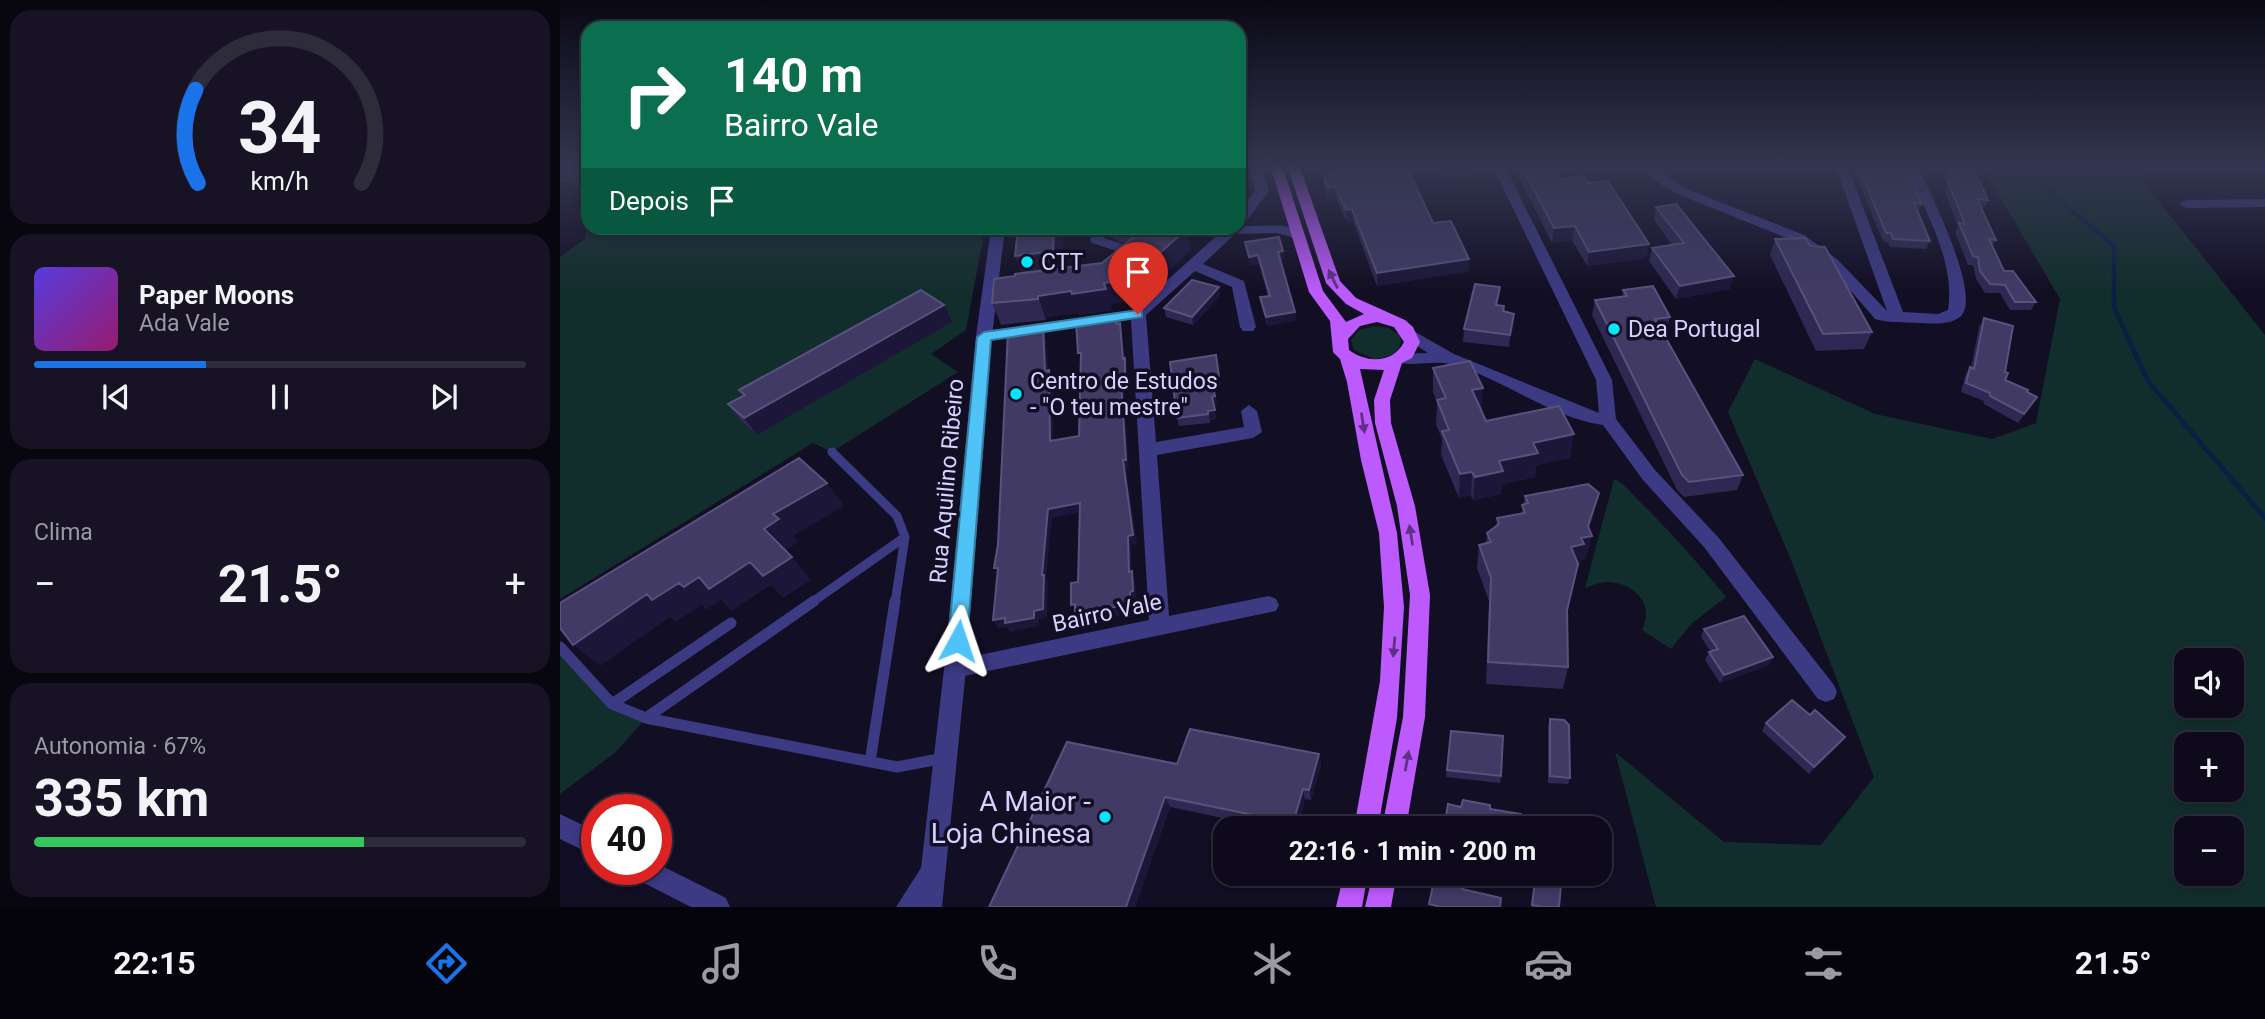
<!DOCTYPE html>
<html lang="pt">
<meta charset="utf-8">
<style>
body{margin:0;font-family:Roboto,sans-serif;background:#171324;color:#f1f3f6;height:100vh;display:flex;flex-direction:column;font-size:26px;white-space:nowrap}
*{box-sizing:border-box;margin:0}
p{font-size:23px;color:#9b9aa3}
.icon{flex:none;width:38px;height:38px;fill:none;stroke:currentColor;stroke-width:2;stroke-linecap:round;stroke-linejoin:round}
.map{position:relative;flex:1;overflow:hidden}
.drawer{display:flex;flex-direction:column;gap:10px;padding:10px;background:#08060f;width:560px}
.drawer>*{flex:none}
.top-card{position:absolute;left:21px;top:21px;width:665px;height:214px;border-radius:21px;box-shadow:0 4px 10px #0003,0 0 0 2px #2e2b3a;background:#0b6e4f;color:#fff;overflow:hidden}
.tools{position:absolute;left:1614px;top:648px;display:grid;gap:14px}
.tools a{display:grid;place-items:center;width:70px;height:70px;border-radius:14px;background:#0e0a1b;box-shadow:0 4px 10px #0003,0 0 0 2px #2e2b3a;font-size:35px}
.speed{position:absolute;left:21px;top:794px;display:flex;gap:14px;font-size:35px;font-weight:700;text-align:center}
.speed>*{display:grid;place-content:center;width:91px;height:91px;border-radius:50%;background:#0e0a1b;box-shadow:0 4px 10px #0003,0 0 0 2px #2e2b3a;line-height:1}
.speed .limit{border:10px solid #d22;background:#fff;color:#111}
.pin{position:absolute;display:grid;place-items:center;width:60px;height:60px;color:#fff;margin:-72px -30px;border-radius:50% 50% 50% 0;rotate:-45deg;box-shadow:0 0 7px #0007}
.pin .icon{rotate:45deg}
.me{position:absolute;width:77px;margin:-38px;rotate:5deg;stroke-linejoin:round;filter:drop-shadow(0 0 5px #0008)}
.turn{display:flex;align-items:center;gap:24px;height:147px;padding:0 28px;font-size:32px}
.turn .icon{width:91px;height:91px;stroke-width:2.5}
.turn b{display:block;font-size:49px;line-height:60px}
.then{display:flex;align-items:center;height:66px;padding:0 28px;background:#0003;gap:14px;font-size:26px}
.big{font-size:52px;font-weight:700;line-height:1.1}
.drawer .card{flex:1;display:flex;flex-direction:column;justify-content:center;gap:10px;min-width:0;padding:0 24px;border-radius:21px;background:#171324}
.drawer .dial{align-items:center;gap:0}
.dial svg{height:182px;overflow:visible;fill:none;stroke:#2e2b3a;stroke-width:7;stroke-linecap:round;text-anchor:middle}
.dial text{fill:#f1f3f6;stroke:none}
.song{display:flex;align-items:center;gap:21px}
.cover{width:84px;height:84px;border-radius:10px;background:linear-gradient(135deg,hsl(250 70% 55%),hsl(320 70% 35%))}
.played{height:7px;border-radius:4px;background:linear-gradient(90deg,#1a73e8 35%,#2e2b3a 35%)}
.keys{display:flex;justify-content:space-around;direction:ltr}
.heat{display:flex;justify-content:space-between;align-items:center;font-size:38px;direction:ltr}
.charge{height:10px;border-radius:5px;background:linear-gradient(90deg,#34c759 67%,#2e2b3a 0)}
.trip{position:absolute;left:653px;top:816px;width:399px;height:70px;border-radius:21px;background:#0e0a1b;box-shadow:0 4px 10px #0003,0 0 0 2px #2e2b3a;font-weight:700;line-height:70px;text-align:center}
.dock{display:flex;height:112px;justify-content:space-around;align-items:center;background:#06040b;color:#9b9aa3}
.dock .icon{width:49px;height:49px}
.dock .on{color:#1a73e8}
.dock b{font-size:32px;color:#f1f3f6}
main{display:flex;flex:1;min-height:0}
.map>svg:first-child{display:block}
</style>
<main>
<section class="drawer">
<div class="card dial"><svg viewBox="0 0 100 80">
<path d="M14 69A42 42 0 1 1 86 69"/>
<path d="M14 69A42 42 0 0 1 13 28" stroke="#1a73e8"/>
<text x="50" y="56" font-size="32" font-weight="700">34</text>
<text x="50" y="72" font-size="11">km/h</text>
</svg></div>
<div class="card">
<div class="song"><i class="cover"></i><div><b>Paper Moons</b><p>Ada Vale</p></div></div>
<div class="played"></div>
<div class="keys"><svg class="icon" aria-label="previous" viewBox="0 0 24 24"><path d="M18 5L8 12l10 7zM5 5v14"/></svg><svg class="icon" aria-label="pause" viewBox="0 0 24 24"><path d="M8 5v14M16 5v14"/></svg><svg class="icon" aria-label="next" viewBox="0 0 24 24"><path d="M6 5l10 7-10 7zM19 5v14"/></svg></div>
</div>
<div class="card"><p>Clima</p>
<div class="heat"><a>−</a><b class="big">21.5°</b><a>+</a></div>
</div>
<div class="card"><p>Autonomia · 67%</p><b class="big">335 km</b><div class="charge"></div></div>
</section>
<div class="map">
<svg width="1705" height="907" viewBox="0 0 1705 907">
<rect width="100%" height="100%" fill="#120e24"/>
<!-- green -->
<path fill="#122e2c" fill-rule="evenodd" d="M0 165H28V201L13 180 0 183Z
M1421 165H1570L1705 335V907H1096L1055 752 1164 842 1261 845 1314 777 1231 560 1168 412 1195 359 1315 414 1432 439 1476 423 1500 299ZM1626 660H1671V705H1626ZM1626 744H1671V789H1626ZM1626 828H1671V873H1626Z
M28 224V228H425L406 330 371 354 398 372 272 452 253 443 0 599V257L25 239Z
M814 326 829 328 840 336C844 353 828 358 814 359L794 350 791 340 799 330Z
M1054 479C1066 484 1070 492 1078 500 1110 531 1138 563 1166 597L1131 624 1111 649 1082 630C1095 604 1074 582 1047 582 1039 582 1032 586 1025 588Z
M0 647 52 704 86 718 56 752 0 794Z"/>
<g fill="none" stroke-linecap="round" stroke-linejoin="round">
<!-- stream-far1 -->
<path stroke="#0a1f41" stroke-width="4.5" d="M1464 165C1485 194 1527 220 1554 246V307L1578 360"/>
<!-- stream -->
<path stroke="#0a1f41" stroke-width="5" d="M1577 358 1588 381 1705 518"/>
<!-- service-far1 -->
<path stroke="#3b3a83" stroke-width="9" d="M272 452 337 516 345 537 335 603
M251 603 345 537"/>
<!-- service -->
<path stroke="#3b3a83" stroke-width="11" d="M0 647 52 704 86 718 337 767 384 758
M52 704 171 623
M86 718 254 601
M310 762 335 601"/>
<!-- minor -->
<path fill="#3b3a83" fill-rule="evenodd" d="M689 165H701L709 191 684 224 679 225V212L695 191Z
M932 165H944L1052 380 1056 419 1095 470 1158 537 1274 685 1277 692 1274 699 1266 702 1258 699 1144 547 1083 480 1043 425C989 417 943 378 890 364 873 360 853 367 835 362L833 358 835 354 868 353 845 338 842 334 845 330 850 329 894 354 1039 413 1036 380Z
M1079 165H1093L1124 188 1244 235 1278 260 1327 311 1275 165H1287L1343 312 1378 314 1388 310C1396 261 1364 209 1345 165H1357C1368 188 1424 298 1400 317 1388 326 1371 323 1358 323 1344 322 1328 323 1315 319L1278 276 1234 241 1115 193 1097 182Z
M1705 199V207L1626 208 1619 204 1626 200Z
M679 225C700 229 727 219 745 235L738 239 717 233 675 234 643 264 684 281 696 327 693 331H683L680 327 672 287 635 271 586 315 596 442 684 427 681 411 689 405 697 411 702 432 693 438 597 455 609 616 709 596 716 599 719 605 716 611 395 678 388 676 384 669 388 662 395 660 589 620 571 320 424 341 419 340 416 336 419 332 574 310 662 231 658 228H679Z
M533 228H547L544 238 572 247 573 258 565 268 560 269 553 265 560 252 532 243 530 240Z"/>
<!-- tertiary -->
<path fill="#3b3a83" fill-rule="evenodd" d="M431 228H445L432 336 406 669 382 907H336L361 868 384 669 416 336Z
M0 814 37 832V857L0 839Z
M96 863 166 898 170 907H131L76 879 73 870H96Z"/>
<!-- primary -->
<path fill="#bd5afe" fill-rule="evenodd" d="M710 165H722L763 291 786 322 804 314 786 304 766 283 727 165H739L780 281 796 298 845 320 853 327 860 342 852 358 842 363 830 400 831 423 855 506 870 595 865 717 846 828H822L843 717 850 595 837 506 815 423 814 400 824 370 800 369 837 533 844 607 837 718 818 828H794L820 681 824 607 819 533 801 460 787 382 780 359 773 352 770 321 749 292ZM817 322 834 327 844 342C833 364 806 363 789 350L788 339 800 326Z
M784 873H808L802 907H776Z
M813 873H837L831 907H805Z"/>
</g>
<!-- wall -->
<path fill="#2f2852" d="M772 165H919V174L855 183 873 223 909 259V271L817 286 793 221 787 222 776 199 769 200 764 186 763 174 775 172Z
M953 165H994L1001 179 1028 183 1089 244 1086 258 1027 266 1012 240 992 243Z
M1292 165H1345L1362 204 1358 212 1370 241 1366 249 1330 247 1327 242 1323 241Z
M1380 165H1412L1428 200 1424 208H1421L1436 240 1432 246 1444 271 1476 302 1471 310H1450L1440 293H1425L1416 279 1413 265H1408L1395 232 1398 226 1384 190 1387 185Z
M1096 207 1170 289 1116 299 1089 261 1092 248 1112 245 1094 220Z
M458 228H503L501 268 542 263 565 244 547 236 545 228H622L631 250 576 300 550 304 552 310 519 315 518 313 486 317V320L441 325 432 303 461 273Z
M1215 239 1250 246 1312 332 1304 349 1256 351 1210 255Z
M685 242 724 259 720 260 735 312 736 320 707 326 700 297 708 296 699 264 690 265Z
M940 287 937 305 944 306 943 311 954 314 949 347 903 342 904 329Z
M1063 290 1110 317 1106 333H1103L1183 475 1177 490 1124 497 1117 490 1032 315 1035 300 1062 297Z
M660 296 633 325 606 317 604 308Z
M1424 318 1445 372V380L1477 397 1458 423 1424 404V401L1401 392 1405 376 1410 367 1411 368 1419 327Z
M392 322 197 435 181 421 168 404 183 396 179 390Z
M657 364 661 385 653 386 657 404 654 405 656 419 650 420V423L619 426 617 418Z
M873 368 923 388 921 410 926 421 1010 458 976 465 975 477 942 484 941 494 913 500 911 495 899 498 881 455 882 439 876 424 877 402 873 392Z
M965 496 1033 517 1029 529 1026 559 1020 560 1019 567H1018L1007 612 1008 667 1003 689 926 684 929 601 917 568 919 545 926 544 927 533 936 526 937 518 961 514Z
M1144 629 1213 657 1209 665 1160 683 1145 660 1149 652H1151L1141 637Z
M990 719 1010 778 1008 784 988 783V726Z
M1206 723 1280 744 1249 774 1202 731Z
M891 731 941 776 940 783 886 777Z
M759 754 761 765 751 800 745 799 737 828H710L610 807 575 907H429L617 764Z
M942 873H1002L999 907H971L974 879Z"/>
<!-- shaded-wall -->
<path fill="#1c1638" d="M681 165H688V174L684 175 686 187 679 192V169Z
M895 165H919V174L849 184V172Z
M775 187 776 199 769 200 768 188Z
M792 209 793 221 787 222 786 210Z
M1015 226 1012 240 992 243 994 228Z
M494 228H503L501 275 464 280 455 256Z
M627 229 631 250 576 300 550 304 552 310 519 315 518 313 486 317V320L478 296 511 291 544 283Z
M1089 244 1086 258 1027 266 1029 252Z
M723 251 724 259 719 260 718 252Z
M698 255 699 264 690 265 689 257Z
M909 259V271L817 286V273Z
M1174 276 1170 289 1116 299 1120 286Z
M659 287 660 296 633 325 632 317Z
M384 305 392 322 197 435 184 418Z
M735 312 736 320 707 326 706 317Z
M954 314 953 327 949 347 950 335Z
M560 323 562 332 565 361V358L567 367 568 391H564L569 469H566L577 544 571 545 572 580 569 572 563 460 561 382 563 359Z
M483 326 486 335 489 380 485 371Z
M656 355 661 385 653 386 651 378Z
M489 370 493 379V450L490 441Z
M923 388 921 412 912 390Z
M655 396 657 404 654 405 652 397Z
M655 410 656 419 650 420 648 411Z
M1014 434 1010 458 976 465 975 477 942 484 941 494 913 500 915 477 973 443Z
M912 472 911 495 899 498 900 474Z
M267 483 284 506 233 536 238 542 223 552 204 529 213 514Z
M1039 493 1033 517 1026 537 1032 536 1026 559 1020 560 1019 567H1018L1011 547 1021 538 1028 526Z
M520 503 523 512 492 518 486 580 488 583 487 618 479 619V626L450 632 447 627 438 628 433 620 474 611 482 575 488 509Z
M232 557 251 580 223 598 203 576Z
M190 562 211 585 171 611 161 600 146 610 142 605 116 622 110 617 40 666 13 645 87 594Z
M572 571 575 580 577 600H573L574 613 519 624 515 615 570 592Z
M1213 657 1209 665 1160 683 1164 675Z
M1285 737 1280 744 1249 774 1254 767Z
M759 754 761 765 751 800 749 790Z
M743 789 745 799 737 828H734L733 823Z
M605 797 610 807 575 907H566Z"/>
<!-- building -->
<path fill="#413a65" stroke="#58527d" stroke-width="2" d="M776 165H895L849 172 873 223 891 221 909 259 817 273 792 209 786 210 775 187 768 188 763 174 779 172Z
M961 165H994L1001 179 1024 176 1028 183 1048 181 1089 244 1029 252 1015 226 994 228Z
M1298 165H1345L1362 204 1354 203 1370 241 1333 239 1331 233H1326Z
M1387 165H1412L1428 200 1417 199 1436 240 1429 239 1444 271H1453L1476 302H1455L1445 285 1430 284 1420 271 1418 257 1413 256 1399 223 1405 224 1388 182H1393Z
M1116 204 1174 276 1120 286 1092 248 1124 243 1096 207Z
M458 228H494L493 251 455 256Z
M572 228H622L627 229 570 279 544 283 546 289 512 294 511 291 478 296V299L432 303 434 279 455 276V274L542 263 581 231Z
M719 237 723 251 718 252 735 312 706 317 700 297 710 296 698 255 689 257 685 242Z
M1246 238 1250 246 1265 247 1312 332 1263 334 1215 239Z
M632 280 659 287 632 317 604 308Z
M915 284 940 287 936 305 944 306 943 311 954 314 950 335 904 329Z
M1093 286 1110 317 1095 319 1183 475 1129 482 1122 475 1035 300 1067 296 1063 290Z
M361 290 384 305 184 418 168 404 185 395 179 390Z
M554 316 557 324 560 323 563 359 565 358V382H561L566 460H563L573 535 568 536 569 572 572 571 573 591 570 592V604L515 615V604L511 605V583L518 582 520 503 488 509 482 575H484L483 609 474 611V618L445 623V618L433 620 438 568H434L438 544 448 331 483 326 485 371 489 370 490 441 519 436 521 353H518L516 321Z
M1424 318 1453 326 1445 372 1448 373 1445 380 1468 390 1467 392 1477 397 1464 414 1430 396V393L1406 383 1410 367 1414 369Z
M656 355 659 376 651 378 655 396 652 397 655 410 648 411V414L617 418 610 362Z
M910 361 923 388 912 390 926 421 999 406 1014 434 973 443 978 453 939 461 943 471 915 477 912 472 900 474 882 431 889 430 877 400 886 398 873 368Z
M239 458 267 483 213 514 219 519 204 529 232 557 203 576 190 562 149 589 139 577 124 587 119 583 92 600 87 594 13 645 0 628V603Z
M1028 484 1039 493 1028 526 1032 536 1021 538 1024 544 1011 547 1018 564 1007 610 1008 667 928 662 931 578 919 545 931 542 927 533 939 524 937 518 965 513 962 505 968 503 965 496Z
M1184 616 1213 657 1164 675 1149 652 1158 649 1144 629Z
M1232 700 1250 715 1255 710 1285 737 1254 767 1206 723Z
M990 719 1004 720 1009 725 1010 778 990 776Z
M630 729 759 754 749 790 743 789 733 823 605 797 566 907H429L507 742 617 764Z
M891 731 943 736 941 776 887 770Z
M903 800 930 805V809L961 814 960 824 981 828H884L888 804 901 807Z
M976 873H1002L999 907H982L972 905Z
M875 876 903 883 902 889 941 898 940 907H876L877 906 869 904Z"/>
<!-- one-way arrows -->
<defs><path id="oneway-solid" d="M-6-.8H1V-3.2L6.5 0L1 3.2V.8H-6Z" transform="scale(1.75)"/></defs>
<g fill="#5f3086">
<use href="#oneway-solid" transform="translate(773 279) rotate(-116)"/>
<use href="#oneway-solid" transform="translate(803 423) rotate(81)"/>
<use href="#oneway-solid" transform="translate(851 535) rotate(-99)"/>
<use href="#oneway-solid" transform="translate(834 647) rotate(95)"/>
<use href="#oneway-solid" transform="translate(847 761) rotate(-80)"/>
</g>
<!-- sky -->
<linearGradient id="sky" x2="0" y2="1"><stop stop-color="#0a0814"/><stop offset="0.57" stop-color="#333650"/><stop offset="1" stop-color="#333650" stop-opacity="0"/></linearGradient>
<rect width="1705" height="292" fill="url(#sky)"/>
<!-- route -->
<path fill="#4fc3f7" stroke="#337fa1" stroke-width="2" d="M578 310 582 311V317L431 340 407 641 404 647 398 649 391 647 388 641 417 337 424 332Z"/>
<!-- markers -->
<g fill="#02e7fb" stroke="#120e24" stroke-width="2.5">
<circle cx="467" cy="262" r="7"/>
<circle cx="1054" cy="329" r="7"/>
<circle cx="456" cy="394" r="7"/>
<circle cx="545" cy="817" r="7"/>
</g>
<g text-anchor="middle" dominant-baseline="central" stroke-width="7" stroke-linejoin="round" paint-order="stroke">
<!-- poi labels -->
<g font-size="23" fill="#d6d2ff" stroke="#120e24" text-anchor="start">
<text x="481" y="262">CTT</text>
<text x="1068" y="329">Dea Portugal</text>
<text x="470" y="381">Centro de Estudos<tspan x="470" dy="26">- "O teu mestre"</tspan></text>
</g>
<!-- street labels -->
<g font-size="23" fill="#d6d2ff" stroke="#120e24">
<text transform="translate(387 481) rotate(-85)">Rua Aquilino Ribeiro</text>
<text transform="translate(547 613) rotate(-12)">Bairro Vale</text>
</g>
<!-- near-poi labels -->
<g font-size="28" fill="#d6d2ff" stroke="#120e24" text-anchor="end">
<text x="531" y="801">A Maior -<tspan x="531" dy="32">Loja Chinesa</tspan></text>
</g>
</g>
</svg>
<div class="tools">
<a><svg class="icon" aria-label="sound" viewBox="0 0 24 24"><path d="M4 9h4l5-4v14l-5-4H4zM17 9q2 3 0 6"/></svg></a>
<a>+</a>
<a>−</a>
</div>
<div class="speed"><div class="limit">40</div></div>
<div class="pin" style="left:578px;top:314px;background:#d93025"><svg class="icon" aria-label="arrive" viewBox="0 0 24 24"><path d="M6 21V4h12l-3 4 3 4H6"/></svg></div>
<svg class="me" style="left:398px;top:641px" viewBox="-20 -20 40 40"><path d="M0-17L14 15 0 8-14 15z" fill="#4fc3f7" stroke="#fff" stroke-width="4"/></svg>
<div class="trip">22:16 · 1 min · 200 m</div>
<div class="top-card">
<div class="turn"><svg class="icon" aria-label="right" viewBox="0 0 24 24"><path d="M7 20v-9h11M14 6l5 5-5 5"/></svg><div><b>140 m</b>Bairro Vale</div></div>
<div class="then">Depois<svg class="icon" aria-label="arrive" viewBox="0 0 24 24"><path d="M6 21V4h12l-3 4 3 4H6"/></svg></div>
</div>
</div>
</main>
<nav class="dock">
<b>22:15</b>
<svg class="icon on" aria-label="directions" viewBox="0 0 24 24"><path d="M12 3l9 9-9 9-9-9zM9 14v-3h6M13 9l2 2-2 2"/></svg>
<svg class="icon" aria-label="music" viewBox="0 0 24 24"><path d="M9 18V5l10-2v13"/><circle cx="6" cy="18" r="3"/><circle cx="16" cy="16" r="3"/></svg>
<svg class="icon" aria-label="phone" viewBox="0 0 24 24"><path d="M5 4h4l2 5-3 2q2 4 5 5l2-3 5 2v4C11 20 4 13 5 4z"/></svg>
<svg class="icon" aria-label="climate" viewBox="0 0 24 24"><path d="M12 3v18M4 7l16 10M4 17L20 7"/></svg>
<svg class="icon" aria-label="car" viewBox="0 0 24 24"><path d="M5 17H2v-5l4-1 3-4h7l3 4 3 1v5h-3M9 17h6M6 11h13"/><circle cx="7" cy="17" r="2"/><circle cx="17" cy="17" r="2"/></svg>
<svg class="icon" aria-label="filters" viewBox="0 0 24 24"><path d="M4 7h16M4 17h16"/><circle cx="9" cy="7" r="2"/><circle cx="15" cy="17" r="2"/></svg>
<b>21.5°</b>
</nav>
